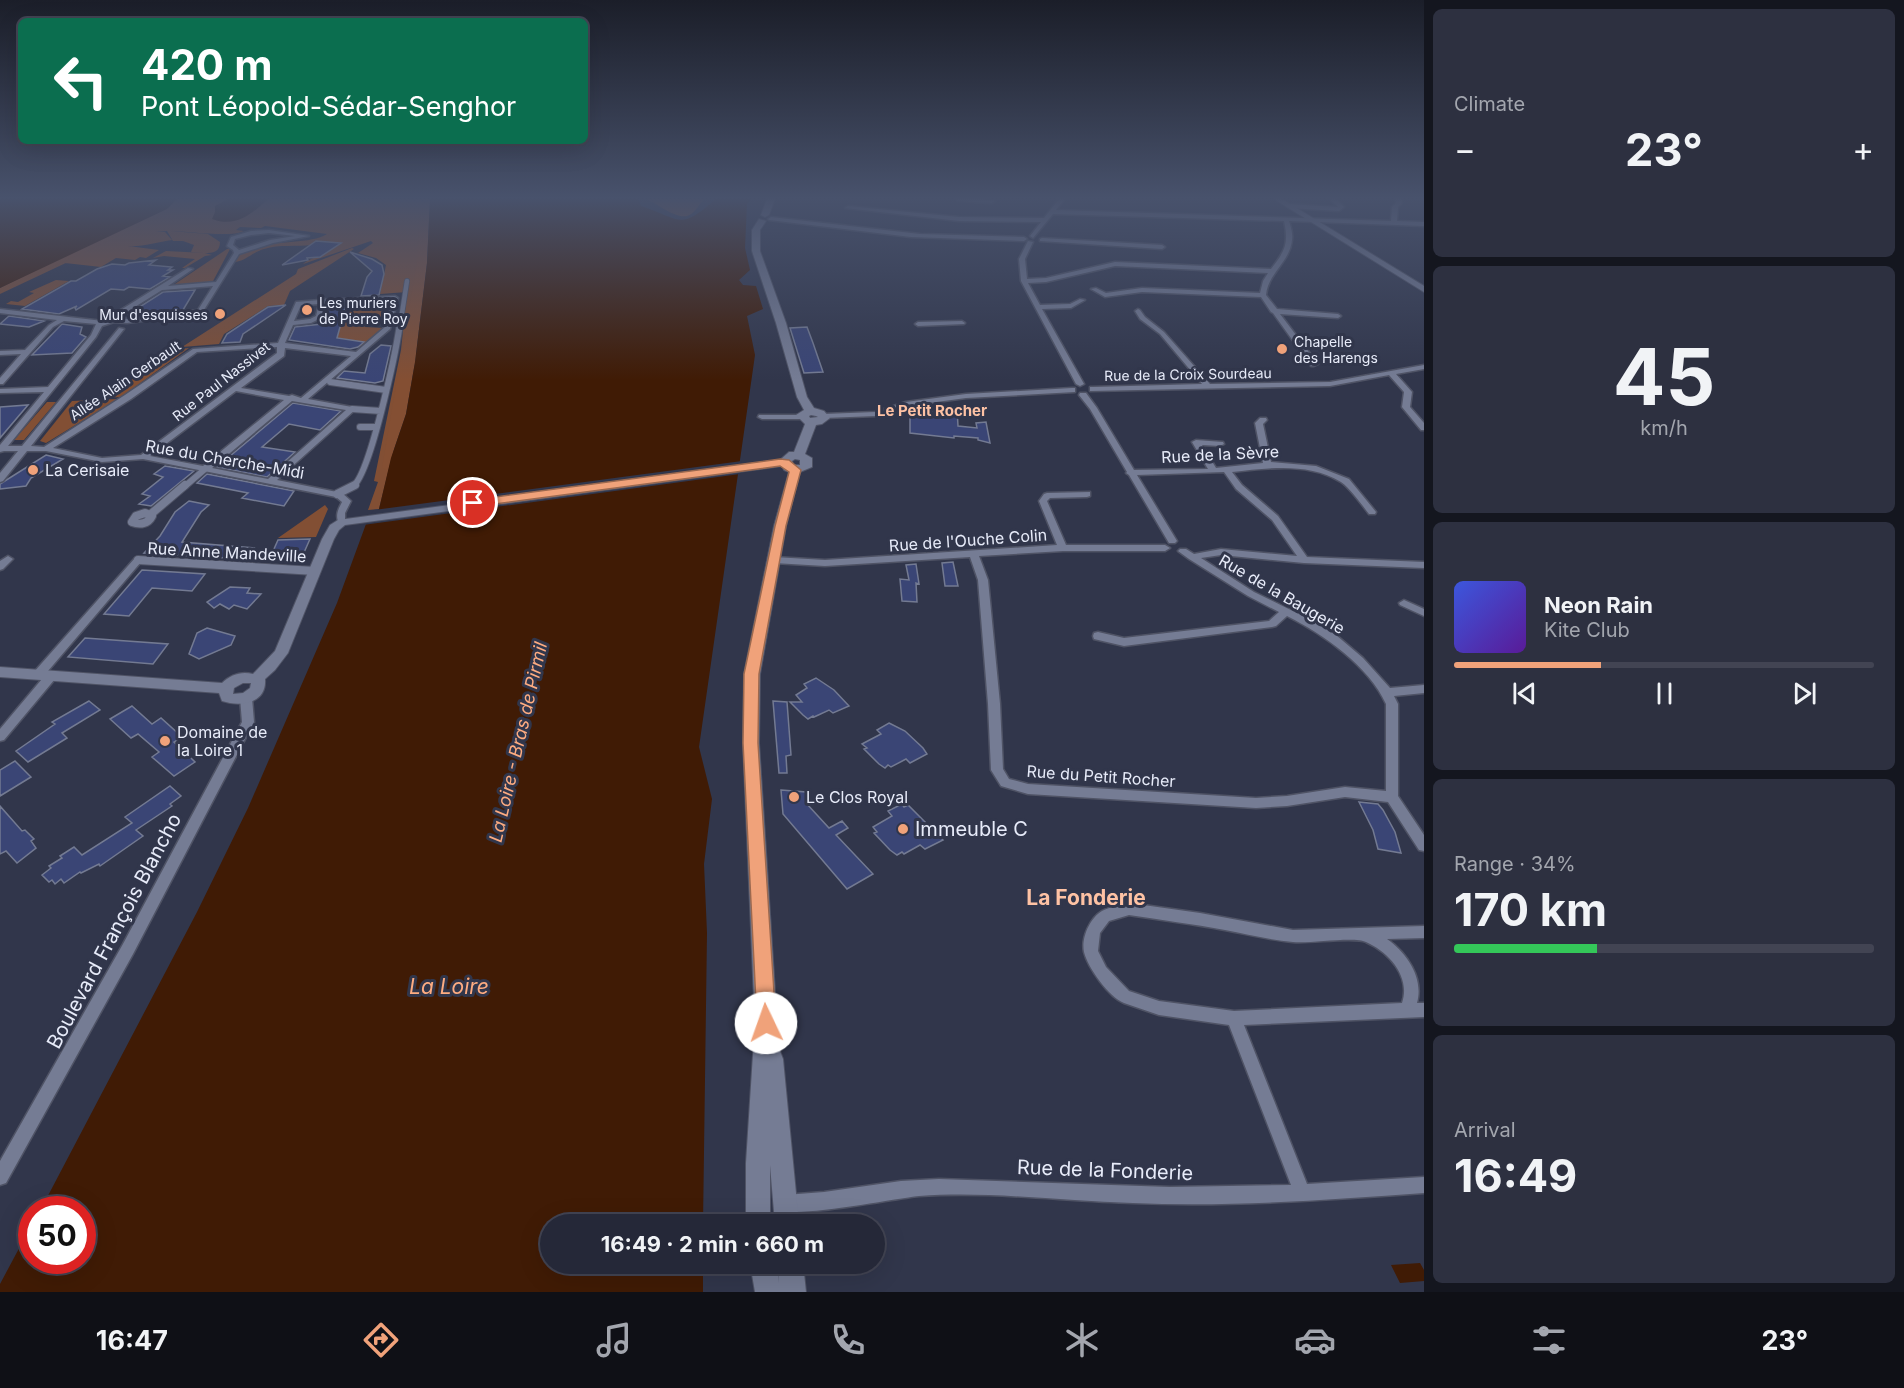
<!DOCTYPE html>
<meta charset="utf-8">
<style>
body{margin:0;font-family:Inter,sans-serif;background:#2d3040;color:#f1f3f6;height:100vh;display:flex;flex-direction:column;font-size:22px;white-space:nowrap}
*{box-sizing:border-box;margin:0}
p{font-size:20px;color:#a3a6ae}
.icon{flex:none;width:33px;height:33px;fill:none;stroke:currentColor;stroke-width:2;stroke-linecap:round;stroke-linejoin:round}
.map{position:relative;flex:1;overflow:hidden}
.side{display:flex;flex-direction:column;gap:9px;padding:9px;background:#14161f;width:480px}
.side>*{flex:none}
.hud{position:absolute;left:18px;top:18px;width:570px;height:126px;border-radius:9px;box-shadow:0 6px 24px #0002,0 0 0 2px #424453;background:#0b6e4f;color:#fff;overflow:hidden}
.speed{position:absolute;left:18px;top:1196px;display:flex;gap:12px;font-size:30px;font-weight:700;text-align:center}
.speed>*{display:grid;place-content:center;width:78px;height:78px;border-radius:50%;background:#252838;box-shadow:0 6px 24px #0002,0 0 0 2px #424453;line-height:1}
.speed .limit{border:9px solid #d22;background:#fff;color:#111}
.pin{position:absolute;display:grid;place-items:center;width:51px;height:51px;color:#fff;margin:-26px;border:3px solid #fff;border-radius:50%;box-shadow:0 2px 6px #0007}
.me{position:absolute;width:66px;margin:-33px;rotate:357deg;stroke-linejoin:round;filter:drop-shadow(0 0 4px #0008)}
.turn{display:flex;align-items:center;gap:21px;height:126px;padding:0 24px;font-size:27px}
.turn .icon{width:78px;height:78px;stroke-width:2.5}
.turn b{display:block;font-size:42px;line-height:51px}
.big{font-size:45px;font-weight:700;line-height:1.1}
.side .card{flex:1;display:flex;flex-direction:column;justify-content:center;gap:9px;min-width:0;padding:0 21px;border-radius:9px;background:#2d3040}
.side .dial{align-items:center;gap:0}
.dial b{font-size:78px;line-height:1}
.song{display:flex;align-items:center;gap:18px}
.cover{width:72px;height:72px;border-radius:9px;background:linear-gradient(135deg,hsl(230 70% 55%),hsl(270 70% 35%))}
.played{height:6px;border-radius:3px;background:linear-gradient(90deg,#f0a27a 35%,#424453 35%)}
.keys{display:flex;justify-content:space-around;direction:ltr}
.heat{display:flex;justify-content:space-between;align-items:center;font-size:33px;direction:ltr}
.charge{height:9px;border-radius:4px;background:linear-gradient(90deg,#34c759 34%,#424453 0)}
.trip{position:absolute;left:540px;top:1214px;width:345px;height:60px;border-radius:30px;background:#252838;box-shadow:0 6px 24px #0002,0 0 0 2px #424453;font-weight:700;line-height:60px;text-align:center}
.menu{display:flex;height:96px;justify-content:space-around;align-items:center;background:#0f1016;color:#a3a6ae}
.menu .icon{width:42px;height:42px}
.menu .current{color:#f0a27a}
.menu b{font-size:27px;color:#f1f3f6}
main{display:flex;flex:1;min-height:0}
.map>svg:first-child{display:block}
</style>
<main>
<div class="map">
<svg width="1424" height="1292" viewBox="0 0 1424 1292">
<rect width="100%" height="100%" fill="#31364b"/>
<!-- green -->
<path fill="#824f34" d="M177 199H430L415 362 379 509 368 510 378 482 374 481 401 350 407 292 380 294 386 265 376 258 358 253 373 243 371 241 303 264C310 258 329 252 340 243 329 242 322 244 312 245 295 247 280 244 264 249 253 252 244 262 234 262 249 235 305 248 327 234L265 226 261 228 240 227 236 230 244 231C231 238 188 231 170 231L208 234 220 242C220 252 213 253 205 253L212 255 205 256 185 268H182L195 259 164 256 153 258 166 251 205 253 191 252 194 245 183 241H173L167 231 156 232H165L172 240C158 242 142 247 128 246L159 250 146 258 140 257 135 260 116 258 101 267 65 263 104 245 0 294V288Z
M646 199H704C700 203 696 211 691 214 680 223 657 203 646 199Z
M352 248 354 249 290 291 284 305 268 306 224 334 219 344 182 347 296 274 298 269Z
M227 249H230L212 283 172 286Z
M56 280 69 281 25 306 6 304 11 301 18 302 34 293 29 292Z
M388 301H392L389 318 366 320 365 327 384 328 363 346 357 347 363 342 337 338 345 309 387 307Z
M189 348 121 397 103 398 179 349Z
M118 399 46 443 40 441 72 401Z
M47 402H56L24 440H14Z
M325 505 328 509 316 537 278 538Z"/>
<!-- forest -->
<path fill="#844f33" d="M191 199 147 223 47 269H41L167 209 175 200Z
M268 199H336L332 202C321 202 313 201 301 204L305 206 302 209H295L292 211 298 215V218C319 223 343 221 364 211L355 209 350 203 368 199H430L427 263 415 362 406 414 387 470 382 468 417 262 420 202 378 203 375 206 394 214V217L364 226 343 223 288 227 267 225 260 219 247 220Z"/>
<!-- water -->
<path fill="#401b05" d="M0 199H177L167 209 0 288Z
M228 199H268C252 214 236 228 212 219L215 212V206Z
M430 199H638L641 206C683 220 679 231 716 199H751L747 204 745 248 750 270 739 280 743 285 756 286 763 309 747 316 755 355 699 747 712 799 704 864 707 933 703 1224H550V1263H703V1292H0V1284L31 1226 32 1260H82V1209H41L197 912 248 808 337 603 366 524 379 509 391 458 406 414 415 362 427 263Z
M1420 1263 1424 1270V1281L1400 1283 1391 1265Z"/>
<!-- pier -->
<path fill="#31364b" d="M742 461 740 474 363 525 374 510Z"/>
<!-- building -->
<path fill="#3a4575" stroke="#737a92" stroke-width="1.5" d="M316 241 341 243 320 257 307 258 308 260 282 265Z
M350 252 372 259 382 265 384 274 379 295 361 296 367 277 372 271Z
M156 260 149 265 172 267 168 270H173L163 276 170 277 150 289 129 287 124 290 111 289 76 310 75 308 77 306 59 314 22 309 71 281H76L97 269 112 264 125 265 129 263Z
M195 290 183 310 127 315 163 292Z
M286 305 243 334 240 342 222 343 227 334 268 307Z
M346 305 337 338 364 342 358 347 350 349 289 340 295 327 322 324 328 306Z
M9 316 44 321 29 327 0 324Z
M62 324 82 327 80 334 86 337 72 353 32 355Z
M807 327 813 343 823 372 804 373 790 328Z
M381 345 391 346 383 381 375 383 337 378 344 371 365 373 370 354Z
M293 403 341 411 320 430 289 424 262 447 295 452 267 477 217 467Z
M28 405 0 438V407Z
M942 407 957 408 958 426 977 428 976 423 986 422 990 443 978 440V438L954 436V438L910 433V411L943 412Z
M46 455 63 459 31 478 26 486 0 489V484Z
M165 466 194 471 151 506 139 504 150 496 142 494 163 477 154 474Z
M207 474 294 491 284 506 242 498 248 493 197 483Z
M189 501 209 505 201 512 182 542 254 548 245 559 144 553 160 536 175 512Z
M310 539 302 557 270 558 278 540Z
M953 562 958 586H945L942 563Z
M916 564 919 584 916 583 917 602 902 601 900 579 909 580 906 565Z
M142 570 205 574 192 591 152 588 129 616 104 614Z
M230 587 250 588 247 593 261 594 247 609 234 605 229 609 220 604 214 608 207 602Z
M207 628 235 636 231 645 199 659 189 654 197 633Z
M85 638 168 644 153 664 68 657Z
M816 678 834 690 849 706 833 713 829 710 814 717 813 716 808 719 803 715 790 702H802L796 695 807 688 804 684Z
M89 701 100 710 62 733 67 738 28 762 16 751 55 724 52 722Z
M773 701 787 702 791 755 786 756 787 773H779Z
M132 706 152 724 161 718 182 737 174 742 195 762 174 776 152 757 159 752 138 734 131 738 110 719Z
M889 723 905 731 923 748 927 754 910 763 906 759 891 767 888 765 885 768 879 764 864 749 867 748 862 744 881 734 877 730Z
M15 761 31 777 0 796V770Z
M170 786 181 796 170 804 172 806 136 830 143 836 100 866 99 864 81 873 80 872 64 883 61 879 55 884 52 880 49 882 42 875 51 868 49 866 62 858 60 856 74 847 82 855 132 823 125 817Z
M781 790 806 792V803L829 828 842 821 848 828 836 835 873 874 847 889 783 814Z
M1359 802 1378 804 1383 810 1395 832 1401 853 1378 849 1373 830Z
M902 804 904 807 908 805 943 840 925 849 920 845 904 854 902 852 897 855 890 850 874 833 877 832 873 827 892 816 888 811Z
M0 806 22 831 25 830 34 839 31 841 36 848 17 863 6 851 0 854Z"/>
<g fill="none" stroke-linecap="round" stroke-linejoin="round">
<defs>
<path id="pedestrian-far2" d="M400 326 407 281"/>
<path id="pedestrian-far1" d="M330 382 386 390
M352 409 381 411
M360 427H377
M184 487 205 469
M352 487C370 477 396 350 400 324"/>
<path id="pedestrian" d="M337 494 355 485
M145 513 152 516C148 524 140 525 132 522L136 516Z
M151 514 185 485
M138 560 315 571"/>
<path id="minor" d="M955 199H984L995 201 992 203 958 201Z
M1059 199H1065L1056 210 1391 221 1392 207 1396 203 1395 199H1401L1402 203 1398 207 1397 221 1424 222V226L1289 221C1291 227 1293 234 1292 240 1290 262 1268 273 1266 295L1277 309 1338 314 1341 316 1338 318 1280 314 1318 364 1314 366H1311L1273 313 1271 312 1261 297 1142 292 1105 297 1091 289 1096 288 1106 293 1142 288 1260 293 1263 281 1268 273 1115 266 1046 282 1028 283 1040 305 1070 304 1080 299 1085 300 1071 308 1042 309 1084 384 1080 386 1076 384 1021 281 1019 259 1028 241 1033 242 1025 259 1027 279 1046 278 1115 262 1271 269C1285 251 1289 244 1284 221L1053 214 1033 238 1030 236 1041 222 959 221 845 208 848 206 959 217 1044 218Z
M1330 199H1336L1344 207 1339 211 1289 208 1286 206 1289 204 1338 207Z
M771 217 920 234 1024 237 1027 239 1024 241 911 237 769 220 768 219Z
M269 230 309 236 273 243 239 254 202 313 127 323 114 322 102 326 96 337 8 446H22L119 328 124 329 31 446 44 447 125 395 193 349 278 343 296 302 320 300 323 298 326 300 395 296 398 298 390 329 308 399 352 407 356 409 277 480 342 493 351 501 345 513V524H339C335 515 338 510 342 502L336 497 143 459 102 462 46 451H27L3 481 0 482V473L18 451H4L0 452V445L44 392 0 393V389L48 387 91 335 96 324 64 321 53 327 3 384H0V378L21 354 0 355V351L25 350 49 325 57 320 0 313V309L103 321 188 268 193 269 168 286 216 282 234 253 233 250 227 246 231 237 251 231ZM269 233 295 236 270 240 239 250 233 245 235 239 251 235ZM213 286 198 310 127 319 117 318 162 290ZM391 300 385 327 356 352 285 343 293 325 311 323 321 318 325 304ZM319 304 316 316 310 319 294 321 301 305ZM277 347V353L141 455 102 458 53 448 131 399 197 352ZM285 348 351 356 301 398 292 395 289 396 241 388 284 356ZM236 391 284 400 203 466 150 456ZM292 401 346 410 268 479 212 468Z
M1042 238 1162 245 1165 247 1162 249 1040 241V239Z
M1138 309 1140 310 1145 317 1164 332 1210 384 1330 382 1424 365V369L1396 374 1412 392 1410 407 1424 423V430H1421L1402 407 1404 392 1389 375 1330 386 1090 391V387H1093L1202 384 1160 334 1140 319 1135 311Z
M962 321 965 323 964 324 918 326 915 324 918 322Z
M1072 388H1075V392L966 398 907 406 876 416 824 418 820 416 824 414 875 412 906 402 966 394Z
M1080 393H1086L1097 408 1134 470 1208 469 1192 442 1196 440 1223 442 1224 444 1220 446 1202 445 1216 468 1263 463 1255 423 1260 418H1266L1267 420 1263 424 1271 462 1316 466 1349 479 1376 512 1375 514H1369C1362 505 1350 488 1341 482 1308 462 1268 468 1232 472L1242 485 1278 516 1307 557 1424 562V568L1304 563 1221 555 1201 558 1254 592 1309 619 1336 635 1363 658 1390 688 1424 685V693L1394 696 1398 704V796L1424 835V851L1419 850 1388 802 1345 797 1287 806 1256 808 1028 794 1001 786 991 770 988 704 978 580 970 557 825 566 774 563 769 560 774 557 825 560 1057 545 1039 501 1044 494 1047 493 1090 492V496L1087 497 1050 498 1047 501 1066 545H1165L1170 548 1165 551H1063L979 556 988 580 1000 704 1003 769 1009 779 1028 784 1256 798 1287 796 1345 787 1386 791V704C1369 666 1323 634 1287 616L1276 626 1272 627 1124 646 1094 639 1093 636 1094 633 1098 632 1124 638 1269 621 1279 612 1248 596 1189 559 1178 551 1180 549H1186L1194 554 1221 549 1297 556 1272 520 1236 489 1224 472 1137 475 1177 541 1175 543H1169L1129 475 1126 473 1127 472 1090 409 1079 395Z
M759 415H802L806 417 802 419H762L758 417Z
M8 556 13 559 3 569 0 570V561Z
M138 557 141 558 143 560 141 562 42 678H34L33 675 34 672 135 558Z
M1404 600 1424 609V616L1400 605 1399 603Z
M51 672 56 676 55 679 4 740 0 741V729L47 673Z
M246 694 250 695 252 698 254 722 133 954 6 1183 0 1185V1161L123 944 242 722 240 698 242 695Z
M1129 903 1200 913 1293 930 1424 926V938L1387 939C1407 953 1424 978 1417 1003H1424V1017L1244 1025 1307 1184 1424 1177V1193C1327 1200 1230 1207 1133 1203 1062 1201 990 1191 919 1196 891 1199 799 1218 779 1210L776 1204 779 1198 785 1195 824 1192 901 1181 939 1179 1170 1187 1291 1185 1229 1025 1159 1015 1124 1003C1109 997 1088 968 1084 952 1081 938 1090 918 1102 911 1110 907 1121 905 1129 903ZM1129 915C1161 920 1193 924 1225 930 1247 934 1270 940 1293 942 1309 944 1354 936 1366 942 1389 952 1411 977 1402 1003L1234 1011 1159 1001 1129 991 1106 967 1098 951 1100 933 1109 921Z"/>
<path id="tertiary" d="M1274 199H1282L1424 286V292Z
M785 460 789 461V465L345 525 339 530 334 539 288 653 275 670 265 679C267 704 240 707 222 701L219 693 0 677V667L222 683C231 674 242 671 253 674L275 651 322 539 330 525 338 520ZM243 683H251L250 688 243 693 233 694 234 688Z"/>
<path id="secondary" d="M767 199H775L769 215 765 217 761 215Z
M759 219 766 221 760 230V251L786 323 807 397 814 408 824 411 830 418 822 424 816 425 805 454 812 458V467L800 472 786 526 760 674 759 743 777 1023 775 1049 780 1051 783 1059 799 1224H775L770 1165V1224H746V1163L755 1023 743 743 744 674 774 526 789 472 784 470 780 460 789 452H794L805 424 796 415 804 410 797 397 776 323 752 251V230ZM811 415 816 416 818 417 810 418 809 416ZM795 459 800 460V465H793L792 461Z
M750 1263H776L779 1283 777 1263H803L806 1292H755Z"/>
</defs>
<!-- pedestrian-far2 casing -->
<use href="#pedestrian-far2" stroke="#4f5365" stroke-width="6"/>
<!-- pedestrian-far1 casing -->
<use href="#pedestrian-far1" stroke="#4f5365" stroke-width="8"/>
<!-- pedestrian casing -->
<use href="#pedestrian" stroke="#4f5365" stroke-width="10"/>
<!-- minor casing -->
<use href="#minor" stroke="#4f5365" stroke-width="3"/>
<!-- tertiary casing -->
<use href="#tertiary" stroke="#4f5365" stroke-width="2"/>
<!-- secondary casing -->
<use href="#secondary" stroke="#4f5365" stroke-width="2"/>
<!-- pedestrian-far2 -->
<use href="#pedestrian-far2" stroke="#757c94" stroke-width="4.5"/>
<!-- pedestrian-far1 -->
<use href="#pedestrian-far1" stroke="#757c94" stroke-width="6"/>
<!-- pedestrian -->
<use href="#pedestrian" stroke="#757c94" stroke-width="8"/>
<!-- minor -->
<use href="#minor" fill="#757c94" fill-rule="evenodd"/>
<!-- tertiary -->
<use href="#tertiary" fill="#757c94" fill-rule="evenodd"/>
<!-- secondary -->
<use href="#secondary" fill="#757c94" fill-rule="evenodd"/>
</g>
<!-- sky -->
<linearGradient id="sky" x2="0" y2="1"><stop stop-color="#1b1e29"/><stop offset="0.52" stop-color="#48526c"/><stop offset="1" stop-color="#48526c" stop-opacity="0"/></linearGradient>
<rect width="1424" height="380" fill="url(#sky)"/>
<!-- route -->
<path fill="#f0a27a" stroke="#9c694f" stroke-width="1.5" d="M780 459 789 460 801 470 786 526 759 674 758 743 776 1023 773 1030 766 1033 759 1030 757 1023 743 743 744 674 775 526 789 472 780 466 473 507 468 503 473 500Z"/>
<!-- markers -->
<g fill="#f0a27a" stroke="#31364b" stroke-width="2">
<circle cx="307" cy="310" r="6"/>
<circle cx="220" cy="314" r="6"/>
<circle cx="1282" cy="349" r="6"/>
<circle cx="33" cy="470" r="6"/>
<circle cx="165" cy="741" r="6"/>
<circle cx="794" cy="797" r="6"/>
<circle cx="903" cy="829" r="6"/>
</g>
<g text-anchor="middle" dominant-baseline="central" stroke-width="6" stroke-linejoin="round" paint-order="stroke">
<!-- far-poi labels -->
<g font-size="14" fill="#e7ebf9" stroke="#31364b" text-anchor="start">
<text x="319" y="302">Les muriers<tspan x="319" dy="16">de Pierre Roy</tspan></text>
<text x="208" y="314" text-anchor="end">Mur d'esquisses</text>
<text x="1294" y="341">Chapelle<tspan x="1294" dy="16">des Harengs</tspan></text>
</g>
<!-- far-street labels -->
<g font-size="14" fill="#e7ebf9" stroke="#31364b">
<text transform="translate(1188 374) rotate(-1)">Rue de la Croix Sourdeau</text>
<text transform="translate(125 380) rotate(-34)">Allée Alain Gerbault</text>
<text transform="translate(221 381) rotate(-38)">Rue Paul Nassivet</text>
</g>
<!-- far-neighbourhood labels -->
<g font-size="15" font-weight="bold" fill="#fec2a4" stroke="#31364b">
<text x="932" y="410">Le Petit Rocher</text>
</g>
<!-- street labels -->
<g font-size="16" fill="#e7ebf9" stroke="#31364b">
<text transform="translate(1220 454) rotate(-3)">Rue de la Sèvre</text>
<text transform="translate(225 459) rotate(10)">Rue du Cherche-Midi</text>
<text transform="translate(968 540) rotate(-4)">Rue de l'Ouche Colin</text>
<text transform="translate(227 552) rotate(3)">Rue Anne Mandeville</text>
<text transform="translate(1282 594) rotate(30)">Rue de la Baugerie</text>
<text transform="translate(1101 776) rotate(4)">Rue du Petit Rocher</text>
</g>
<!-- poi labels -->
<g font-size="16" fill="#e7ebf9" stroke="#31364b" text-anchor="start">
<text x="45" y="470">La Cerisaie</text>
<text x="177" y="732">Domaine de<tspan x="177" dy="18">la Loire 1</tspan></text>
<text x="806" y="797">Le Clos Royal</text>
</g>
<!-- water labels -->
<g font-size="18" font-style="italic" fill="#feac81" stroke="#31364b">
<text transform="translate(518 742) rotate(-77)">La Loire - Bras de Pirmil</text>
</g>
<!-- near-poi labels -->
<g font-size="20" fill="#e7ebf9" stroke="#31364b" text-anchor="start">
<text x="915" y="829">Immeuble C</text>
</g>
<!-- near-street labels -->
<g font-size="20" fill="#e7ebf9" stroke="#31364b">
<text transform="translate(114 931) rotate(-62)">Boulevard François Blancho</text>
<text transform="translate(1105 1170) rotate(2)">Rue de la Fonderie</text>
</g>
<!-- near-neighbourhood labels -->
<g font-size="21" font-weight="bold" fill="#fec2a4" stroke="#31364b">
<text x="1086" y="897">La Fonderie</text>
</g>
<!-- near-water labels -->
<g font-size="21" font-style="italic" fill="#feac81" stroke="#31364b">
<text x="449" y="986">La Loire</text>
</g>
</g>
</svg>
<div class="speed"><div class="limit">50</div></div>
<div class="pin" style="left:473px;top:503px;background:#d93025"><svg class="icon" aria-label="arrive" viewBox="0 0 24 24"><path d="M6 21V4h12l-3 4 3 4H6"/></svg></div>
<svg class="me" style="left:766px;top:1023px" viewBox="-20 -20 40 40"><circle r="19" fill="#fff"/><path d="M0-13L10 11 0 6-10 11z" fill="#f0a27a"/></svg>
<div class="trip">16:49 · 2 min · 660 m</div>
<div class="hud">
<div class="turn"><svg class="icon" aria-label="left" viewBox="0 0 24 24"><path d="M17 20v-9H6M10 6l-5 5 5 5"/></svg><div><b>420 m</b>Pont Léopold-Sédar-Senghor</div></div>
</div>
</div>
<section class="side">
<div class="card"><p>Climate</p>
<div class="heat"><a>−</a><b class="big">23°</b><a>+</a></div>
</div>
<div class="card dial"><b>45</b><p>km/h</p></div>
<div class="card">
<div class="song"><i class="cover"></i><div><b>Neon Rain</b><p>Kite Club</p></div></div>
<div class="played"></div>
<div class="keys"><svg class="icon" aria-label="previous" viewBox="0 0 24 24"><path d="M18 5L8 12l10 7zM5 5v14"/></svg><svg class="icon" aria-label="pause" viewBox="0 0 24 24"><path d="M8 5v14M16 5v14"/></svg><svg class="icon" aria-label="next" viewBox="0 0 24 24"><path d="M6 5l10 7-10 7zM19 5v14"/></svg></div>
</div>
<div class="card"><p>Range · 34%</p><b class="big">170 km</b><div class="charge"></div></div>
<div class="card"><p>Arrival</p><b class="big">16:49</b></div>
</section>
</main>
<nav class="menu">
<b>16:47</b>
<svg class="icon current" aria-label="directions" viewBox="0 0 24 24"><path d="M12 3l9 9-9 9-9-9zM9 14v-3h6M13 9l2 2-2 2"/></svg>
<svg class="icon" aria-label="music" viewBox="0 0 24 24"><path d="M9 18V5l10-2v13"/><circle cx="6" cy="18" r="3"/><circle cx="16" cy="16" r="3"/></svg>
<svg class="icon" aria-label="phone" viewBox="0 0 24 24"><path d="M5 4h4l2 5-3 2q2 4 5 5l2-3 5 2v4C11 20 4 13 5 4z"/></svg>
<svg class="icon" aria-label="climate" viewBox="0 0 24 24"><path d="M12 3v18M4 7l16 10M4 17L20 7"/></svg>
<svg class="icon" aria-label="car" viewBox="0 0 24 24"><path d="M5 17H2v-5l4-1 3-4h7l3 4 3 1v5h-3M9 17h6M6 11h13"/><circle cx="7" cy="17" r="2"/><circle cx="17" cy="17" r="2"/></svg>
<svg class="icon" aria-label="filters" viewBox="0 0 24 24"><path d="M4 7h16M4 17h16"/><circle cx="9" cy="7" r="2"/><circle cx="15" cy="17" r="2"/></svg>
<b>23°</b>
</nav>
